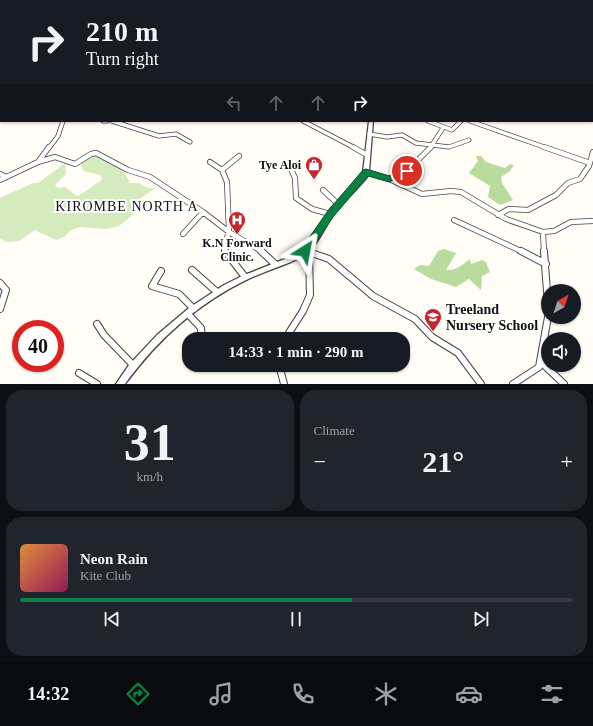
<!DOCTYPE html>
<meta charset="utf-8">
<style>
body{margin:0;font-family:Georgia,serif;background:#20242c;color:#f1f3f6;height:100vh;display:flex;flex-direction:column;font-size:15px;white-space:nowrap}
*{box-sizing:border-box;margin:0}
p{font-size:13px;color:#9ea1a6}
.icon{flex:none;width:22px;height:22px;fill:none;stroke:currentColor;stroke-width:2;stroke-linecap:round;stroke-linejoin:round}
.map{position:relative;height:384px;overflow:hidden}
.sheet{display:flex;flex-direction:column;gap:6px;padding:6px;background:#0d0f14;flex:1}
.sheet>*{flex:none}
.guide{position:absolute;left:0px;top:0px;width:593px;height:122px;box-shadow:0 1px 3px #0004;background:#171b24;color:#f1f3f6;overflow:hidden}
.needle{width:26px;rotate:39deg}
.controls{position:absolute;left:541px;top:284px;display:grid;gap:8px}
.controls a{display:grid;place-items:center;width:40px;height:40px;border-radius:50%;background:#171b24;box-shadow:0 1px 3px #0004;font-size:20px}
.speed{position:absolute;left:12px;top:320px;display:flex;gap:8px;font-size:20px;font-weight:700;text-align:center}
.speed>*{display:grid;place-content:center;width:52px;height:52px;border-radius:50%;background:#171b24;box-shadow:0 1px 3px #0004;line-height:1}
.speed .limit{border:6px solid #d22;background:#fff;color:#111}
.pin{position:absolute;display:grid;place-items:center;width:34px;height:34px;color:#fff;margin:-17px;border:2px solid #fff;border-radius:50%;box-shadow:0 1px 4px #0007}
.me{position:absolute;width:44px;margin:-22px;rotate:34deg;stroke-linejoin:round;filter:drop-shadow(0 0 3px #0008)}
.turn{display:flex;align-items:center;gap:14px;height:84px;padding:0 20px;font-size:18px}
.turn .icon{width:52px;height:52px;stroke-width:2.5}
.turn b{display:block;font-size:28px;line-height:34px}
.lanes{display:flex;align-items:center;height:38px;padding:0 20px;background:#0003;justify-content:center;gap:20px;direction:ltr}
.lanes .off{opacity:.35}
.big{font-size:30px;font-weight:600;line-height:1.1}
.sheet .card{flex:1;display:flex;flex-direction:column;justify-content:center;gap:6px;min-width:0;padding:0 14px;border-radius:16px;background:#20242c}
.sheet .dial{align-items:center;gap:0}
.dial b{font-size:52px;line-height:1}
.song{display:flex;align-items:center;gap:12px}
.cover{width:48px;height:48px;border-radius:6px;background:linear-gradient(135deg,hsl(30 70% 55%),hsl(330 70% 35%))}
.played{height:4px;border-radius:2px;background:linear-gradient(90deg,#0b8043 60%,#363941 60%)}
.keys{display:flex;justify-content:space-around;direction:ltr}
.heat{display:flex;justify-content:space-between;align-items:center;font-size:22px;direction:ltr}
.sheet .tiles{flex:1;display:grid;gap:6px;grid-template-columns:1fr 1fr}
.card:last-child{grid-column:span 2}
.trip{position:absolute;left:182px;top:332px;width:228px;height:40px;border-radius:16px;background:#171b24;box-shadow:0 1px 3px #0004;font-weight:600;line-height:40px;text-align:center}
.tab-bar{display:flex;height:64px;justify-content:space-around;align-items:center;background:#090b0e;color:#9ea1a6}
.tab-bar .icon{width:28px;height:28px}
.tab-bar .selected{color:#0b8043}
.tab-bar b{font-size:18px;color:#f1f3f6}
.map>svg:first-child{display:block}
</style>
<div class="map">
<svg width="593" height="384" viewBox="0 0 593 384">
<rect width="100%" height="100%" fill="#fffdf5"/>
<!-- green -->
<path fill="#d5ebbd" d="M95 155C108 162 125 168 130 183H138L148 188H155L134 203 136 212 119 226 106 229 80 227 70 231 64 237 56 240 35 230 19 241 6 242 0 238V198L33 183H38L65 163 66 174 55 185 58 188 65 187 77 196C86 192 93 185 102 180L101 175 83 171 80 159Z"/>
<!-- forest -->
<path fill="#b9dc9c" d="M476 156H481L486 162 505 168 510 164 514 165 510 171 501 177 502 183 513 200 500 205 488 197 490 186 469 173 478 161Z
M444 249 456 253 446 270C455 271 463 265 470 259L471 264 482 260 486 262 490 272 482 276 481 290 469 279 456 287 431 279 414 269 420 265 429 266 438 251Z"/>
<g fill="none" stroke-linecap="round" stroke-linejoin="round">
<defs>
<path id="minor-far3" d="M197 0 200 1
M204 1 206 0
M231 1 233 0"/>
<path id="minor-far2" d="M103 121H107
M112 121 159 136 176 134 190 142
M303 121 355 148
M428 121 452 130 461 121
M470 121 547 148
M369 134 387 137 402 135 416 143 449 147 469 140
M49 148 58 136 63 121
M430 148 443 128"/>
<path id="minor-far1" d="M353 147 367 155
M544 147 590 163
M38 162 55 157 75 164 91 154 96 153 128 170 150 177 203 212 229 232 263 252
M210 162 222 170 227 182 229 232 224 247 225 252
M291 169 295 178 296 198 312 209 330 214
M222 170 239 156
M366 172 387 178 422 194 451 191 461 192 506 219 543 232 554 231 571 222 593 221
M0 174 6 177
M389 179 407 171 431 147
M0 180 38 162 49 147
M323 190 338 204
M498 215 509 209 528 210 556 195 568 183 580 179 589 166 593 152
M454 220 523 252
M543 232 544 252
M183 234 203 212
M305 251 309 252"/>
<path id="minor" d="M225 251 245 277
M261 251 275 264
M306 251 329 259 373 296 415 319 432 337 458 353 481 384
M521 251 546 264
M544 251 548 305
M192 270 217 292
M161 271 152 286 179 294 194 309
M0 283 6 290 0 309
M188 314 201 328 202 339
M97 324 104 335 133 365
M285 339 303 311 310 295 309 253
M542 363 564 384
M279 365 284 384
M79 373 97 384
M513 384 539 367 548 317"/>
<path id="tertiary" d="M399 0H403L402 1H398Z
M369 121H373L369 172 367 177C357 190 344 200 334 213 325 225 319 244 307 253 303 257 296 259 291 262 276 268 261 273 246 280 197 304 157 340 125 384H116L129 365 157 335 189 308 224 285 242 276 292 256 304 249 310 241 331 208 362 176 363 172Z"/>
</defs>
<!-- minor-far3 casing -->
<use href="#minor-far3" stroke="#444" stroke-width="4.5"/>
<!-- minor-far2 casing -->
<use href="#minor-far2" stroke="#444" stroke-width="5"/>
<!-- minor-far1 casing -->
<use href="#minor-far1" stroke="#444" stroke-width="6"/>
<!-- minor casing -->
<use href="#minor" stroke="#444" stroke-width="8"/>
<!-- tertiary casing -->
<use href="#tertiary" stroke="#444" stroke-width="2.5"/>
<!-- minor-far3 -->
<use href="#minor-far3" stroke="#fff" stroke-width="3"/>
<!-- minor-far2 -->
<use href="#minor-far2" stroke="#fff" stroke-width="3.5"/>
<!-- minor-far1 -->
<use href="#minor-far1" stroke="#fff" stroke-width="4.5"/>
<!-- minor -->
<use href="#minor" stroke="#fff" stroke-width="6"/>
<!-- tertiary -->
<use href="#tertiary" fill="#fff" fill-rule="evenodd"/>
</g>
<!-- route -->
<path fill="#0b8043" stroke="#07532c" d="M407 168 411 171 410 173 389 182 368 176 333 217 309 254H302L300 251 302 248 327 212 363 170 366 169 389 176Z"/>
<!-- icons -->
<defs>
<symbol id="shop-pin" viewBox="-11 -11 22 30"><path d="M0 17L-7.5 6A9.5 9.5 0 1 1 7.5 6Z" fill="#c4262e" stroke="#fff"/><path d="M-5-2.5h2.3a2.7 3.5 0 0 1 5.4 0H5L5.5 6h-11ZM-1.5-2.5h3a1.5 2.3 0 0 0-3 0Z" fill="#fff"/></symbol>
<symbol id="hospital-pin" viewBox="-11 -11 22 30"><path d="M0 17L-7.5 6A9.5 9.5 0 1 1 7.5 6Z" fill="#c4262e" stroke="#fff"/><path d="M-5-5h3v3.5h4V-5h3V5h-3V1.5h-4V5h-3Z" fill="#fff"/></symbol>
<symbol id="school-pin" viewBox="-11 -11 22 30"><path d="M0 17L-7.5 6A9.5 9.5 0 1 1 7.5 6Z" fill="#c4262e" stroke="#fff"/><path d="M0-5L7-2L0 1L-7-2ZM-4 1L0 2.5L4 1V4Q0 6-4 4Z" fill="#fff"/></symbol>
</defs>
<g fill-rule="evenodd">
<use href="#shop-pin" x="304" y="155" width="20" height="27"/>
<use href="#hospital-pin" x="227" y="210" width="20" height="27"/>
<use href="#school-pin" x="423" y="307" width="20" height="27"/>
</g>
<g text-anchor="middle" dominant-baseline="central" stroke-width="4" stroke-linejoin="round" paint-order="stroke">
<!-- poi labels -->
<g font-size="12" font-weight="bold" fill="#111" stroke="#fff" text-anchor="end">
<text x="301" y="165">Tye Aloi</text>
<text x="237" y="243" text-anchor="middle">K.N Forward<tspan x="237" dy="14">Clinic.</tspan></text>
</g>
<!-- quarter labels -->
<g font-size="14" letter-spacing="1" fill="#111" stroke="#fff">
<text x="127" y="206">KIROMBE NORTH A</text>
</g>
<!-- near-poi labels -->
<g font-size="14" font-weight="bold" fill="#111" stroke="#fff" text-anchor="start">
<text x="446" y="309">Treeland<tspan x="446" dy="16">Nursery School</tspan></text>
</g>
</g>
</svg>
<div class="controls">
<a><svg class="needle" viewBox="-14 -14 28 28"><path d="M0-13l5 13h-10z" fill="#e53935"/><path d="M0 13l5-13h-10z" fill="#9ea1a6"/></svg></a>
<a><svg class="icon" aria-label="sound" viewBox="0 0 24 24"><path d="M4 9h4l5-4v14l-5-4H4zM17 9q2 3 0 6"/></svg></a>
</div>
<div class="speed"><div class="limit">40</div></div>
<div class="pin" style="left:407px;top:171px;background:#d93025"><svg class="icon" aria-label="arrive" viewBox="0 0 24 24"><path d="M6 21V4h12l-3 4 3 4H6"/></svg></div>
<svg class="me" style="left:305px;top:251px" viewBox="-20 -20 40 40"><path d="M0-17L14 15 0 8-14 15z" fill="#0b8043" stroke="#fff" stroke-width="4"/></svg>
<div class="trip">14:33 · 1 min · 290 m</div>
<div class="guide">
<div class="turn"><svg class="icon" aria-label="right" viewBox="0 0 24 24"><path d="M7 20v-9h11M14 6l5 5-5 5"/></svg><div><b>210 m</b>Turn right</div></div>
<div class="lanes"><svg class="icon off" aria-label="left" viewBox="0 0 24 24"><path d="M17 20v-9H6M10 6l-5 5 5 5"/></svg><svg class="icon off" aria-label="ahead" viewBox="0 0 24 24"><path d="M12 20V5M6 11l6-6 6 6"/></svg><svg class="icon off" aria-label="ahead" viewBox="0 0 24 24"><path d="M12 20V5M6 11l6-6 6 6"/></svg><svg class="icon" aria-label="right" viewBox="0 0 24 24"><path d="M7 20v-9h11M14 6l5 5-5 5"/></svg></div>
</div>
</div>
<section class="sheet">
<div class="tiles">
<div class="card dial"><b>31</b><p>km/h</p></div>
<div class="card"><p>Climate</p>
<div class="heat"><a>−</a><b class="big">21°</b><a>+</a></div>
</div>
<div class="card">
<div class="song"><i class="cover"></i><div><b>Neon Rain</b><p>Kite Club</p></div></div>
<div class="played"></div>
<div class="keys"><svg class="icon" aria-label="previous" viewBox="0 0 24 24"><path d="M18 5L8 12l10 7zM5 5v14"/></svg><svg class="icon" aria-label="pause" viewBox="0 0 24 24"><path d="M8 5v14M16 5v14"/></svg><svg class="icon" aria-label="next" viewBox="0 0 24 24"><path d="M6 5l10 7-10 7zM19 5v14"/></svg></div>
</div>
</div>
</section>
<nav class="tab-bar">
<b>14:32</b>
<svg class="icon selected" aria-label="directions" viewBox="0 0 24 24"><path d="M12 3l9 9-9 9-9-9zM9 14v-3h6M13 9l2 2-2 2"/></svg>
<svg class="icon" aria-label="music" viewBox="0 0 24 24"><path d="M9 18V5l10-2v13"/><circle cx="6" cy="18" r="3"/><circle cx="16" cy="16" r="3"/></svg>
<svg class="icon" aria-label="phone" viewBox="0 0 24 24"><path d="M5 4h4l2 5-3 2q2 4 5 5l2-3 5 2v4C11 20 4 13 5 4z"/></svg>
<svg class="icon" aria-label="climate" viewBox="0 0 24 24"><path d="M12 3v18M4 7l16 10M4 17L20 7"/></svg>
<svg class="icon" aria-label="car" viewBox="0 0 24 24"><path d="M5 17H2v-5l4-1 3-4h7l3 4 3 1v5h-3M9 17h6M6 11h13"/><circle cx="7" cy="17" r="2"/><circle cx="17" cy="17" r="2"/></svg>
<svg class="icon" aria-label="filters" viewBox="0 0 24 24"><path d="M4 7h16M4 17h16"/><circle cx="9" cy="7" r="2"/><circle cx="15" cy="17" r="2"/></svg>
</nav>
